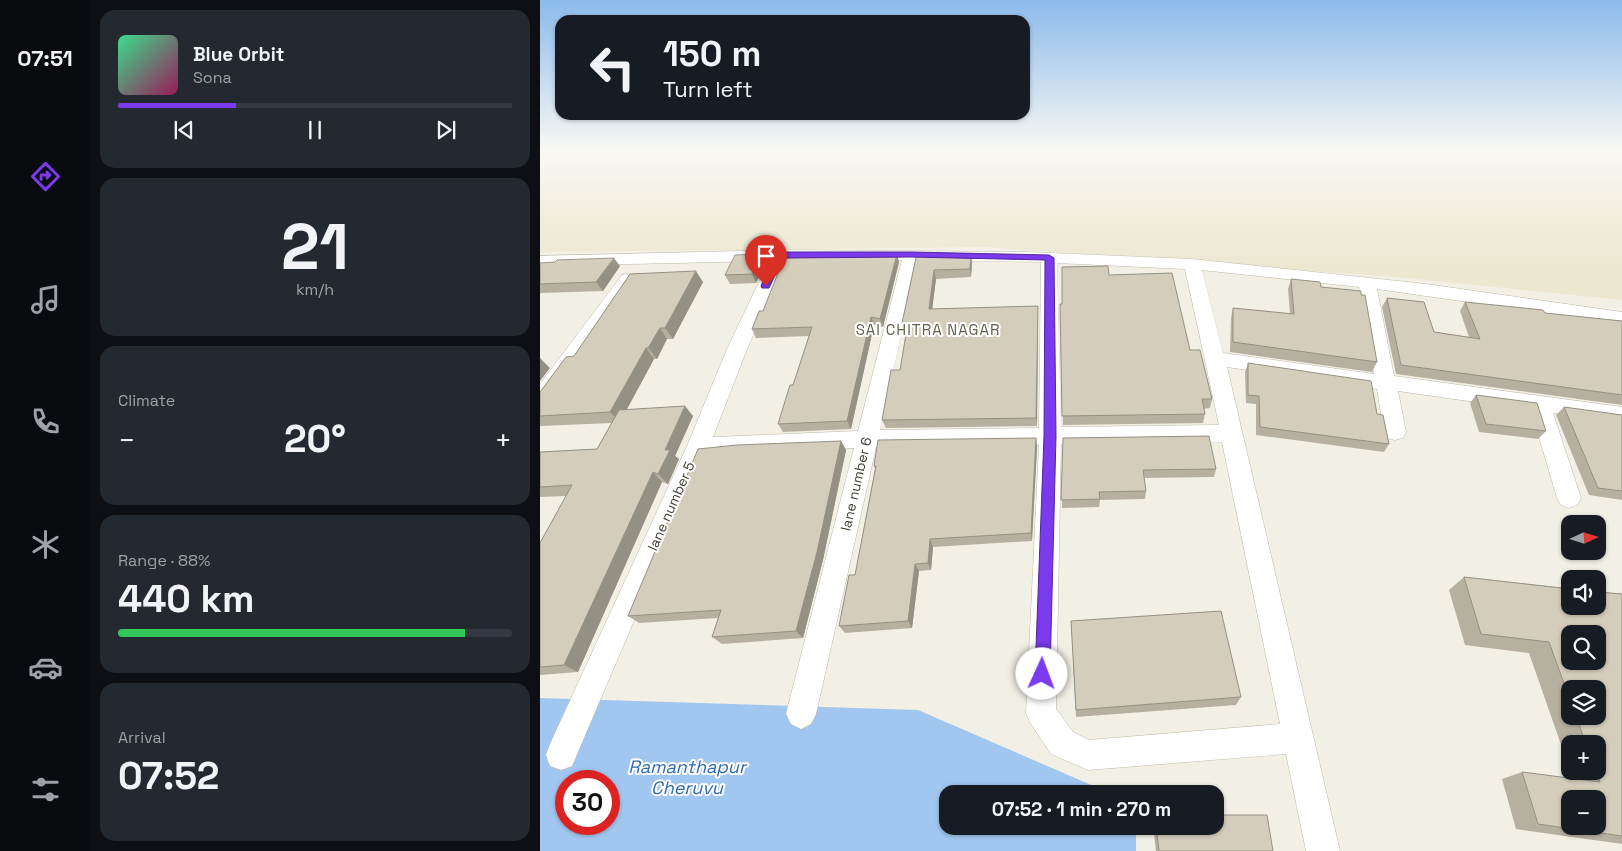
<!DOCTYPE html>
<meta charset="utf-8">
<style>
body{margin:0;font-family:"Space Grotesk",sans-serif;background:#242831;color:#f1f3f6;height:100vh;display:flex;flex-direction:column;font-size:19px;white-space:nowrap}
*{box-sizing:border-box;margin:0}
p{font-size:16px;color:#9ea1a6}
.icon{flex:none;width:28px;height:28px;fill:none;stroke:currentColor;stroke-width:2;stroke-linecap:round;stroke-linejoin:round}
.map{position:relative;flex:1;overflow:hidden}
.panel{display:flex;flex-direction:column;gap:10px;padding:10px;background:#0d0f14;width:450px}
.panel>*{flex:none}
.hud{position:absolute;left:15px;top:15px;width:475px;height:105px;border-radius:15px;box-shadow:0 1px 4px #0004;background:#171b24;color:#f1f3f6;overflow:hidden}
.needle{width:32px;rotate:86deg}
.controls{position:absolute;left:1021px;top:515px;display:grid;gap:10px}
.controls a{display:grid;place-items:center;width:45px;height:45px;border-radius:10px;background:#171b24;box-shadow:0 1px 4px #0004;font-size:25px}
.speed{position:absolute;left:15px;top:770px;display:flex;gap:10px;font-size:25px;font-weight:700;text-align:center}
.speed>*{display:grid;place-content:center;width:65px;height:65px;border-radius:50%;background:#171b24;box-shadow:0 1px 4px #0004;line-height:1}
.speed .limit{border:8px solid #d22;background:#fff;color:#111}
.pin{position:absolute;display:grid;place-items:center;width:42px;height:42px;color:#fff;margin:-51px -21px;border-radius:50% 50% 50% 0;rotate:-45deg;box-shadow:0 0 5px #0007}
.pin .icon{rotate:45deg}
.me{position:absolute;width:55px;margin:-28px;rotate:2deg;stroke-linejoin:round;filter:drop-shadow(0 0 4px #0008)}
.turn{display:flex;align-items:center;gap:18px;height:105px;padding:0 25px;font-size:22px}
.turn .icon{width:65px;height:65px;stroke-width:2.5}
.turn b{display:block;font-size:35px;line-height:42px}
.big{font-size:38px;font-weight:700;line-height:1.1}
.panel .tile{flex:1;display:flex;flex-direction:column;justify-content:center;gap:8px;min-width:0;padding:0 18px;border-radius:15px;background:#242831}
.panel .dial{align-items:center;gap:0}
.dial b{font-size:65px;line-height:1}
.song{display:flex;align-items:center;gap:15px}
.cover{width:60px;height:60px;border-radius:8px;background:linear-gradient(135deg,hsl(150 70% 55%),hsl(330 70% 35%))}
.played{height:5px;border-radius:2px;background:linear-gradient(90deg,#7c3aed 30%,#363941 30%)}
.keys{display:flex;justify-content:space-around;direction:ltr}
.heat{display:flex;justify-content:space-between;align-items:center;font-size:28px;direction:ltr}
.charge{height:8px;border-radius:4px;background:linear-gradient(90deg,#34c759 88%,#363941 0)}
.trip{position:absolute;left:399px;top:785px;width:285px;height:50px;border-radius:15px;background:#171b24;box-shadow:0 1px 4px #0004;font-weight:700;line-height:50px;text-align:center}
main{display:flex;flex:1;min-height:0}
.dock{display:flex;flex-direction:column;width:90px;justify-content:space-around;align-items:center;background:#090b0e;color:#9ea1a6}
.dock .icon{width:35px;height:35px}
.dock .current{color:#7c3aed}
.dock b{font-size:22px;color:#f1f3f6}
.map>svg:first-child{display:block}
</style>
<main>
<nav class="dock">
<b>07:51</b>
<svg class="icon current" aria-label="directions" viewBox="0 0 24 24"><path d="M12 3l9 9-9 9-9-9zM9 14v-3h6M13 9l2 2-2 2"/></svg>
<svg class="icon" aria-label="music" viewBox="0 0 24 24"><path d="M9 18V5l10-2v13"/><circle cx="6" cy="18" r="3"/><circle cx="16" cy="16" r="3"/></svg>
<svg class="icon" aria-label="phone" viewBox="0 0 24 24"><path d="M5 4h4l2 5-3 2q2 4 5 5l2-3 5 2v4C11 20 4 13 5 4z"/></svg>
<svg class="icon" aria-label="climate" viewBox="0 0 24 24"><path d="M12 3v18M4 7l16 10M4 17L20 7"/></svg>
<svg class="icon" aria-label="car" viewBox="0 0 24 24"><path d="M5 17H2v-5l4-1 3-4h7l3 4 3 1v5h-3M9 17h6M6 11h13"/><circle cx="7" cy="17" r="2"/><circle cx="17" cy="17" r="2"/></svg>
<svg class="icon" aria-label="filters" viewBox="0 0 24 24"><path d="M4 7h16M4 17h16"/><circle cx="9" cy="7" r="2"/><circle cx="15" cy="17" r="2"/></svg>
</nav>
<section class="panel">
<div class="tile">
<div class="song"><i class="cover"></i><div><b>Blue Orbit</b><p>Sona</p></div></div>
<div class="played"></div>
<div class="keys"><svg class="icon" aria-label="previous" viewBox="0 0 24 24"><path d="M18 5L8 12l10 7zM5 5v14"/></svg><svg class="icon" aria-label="pause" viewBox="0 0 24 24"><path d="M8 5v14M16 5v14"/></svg><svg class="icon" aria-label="next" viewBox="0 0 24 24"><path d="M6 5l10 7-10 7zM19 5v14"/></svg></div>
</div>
<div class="tile dial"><b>21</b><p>km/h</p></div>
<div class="tile"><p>Climate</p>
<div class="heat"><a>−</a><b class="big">20°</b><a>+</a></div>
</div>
<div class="tile"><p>Range · 88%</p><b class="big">440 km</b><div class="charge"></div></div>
<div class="tile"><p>Arrival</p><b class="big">07:52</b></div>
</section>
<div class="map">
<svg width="1082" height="851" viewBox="0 0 1082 851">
<rect width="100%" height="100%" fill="#f2f0e5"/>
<!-- education -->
<path fill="#ece7cf" d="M0 149H1082V300L856 277 446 247 0 252Z"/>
<!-- water -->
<path fill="#a1c6ef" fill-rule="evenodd" d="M0 698 378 710 572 794H408V826H596V851H0ZM26 781H69V824H26Z"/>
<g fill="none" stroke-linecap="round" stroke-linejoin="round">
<defs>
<path id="minor" d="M240 250 487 252 652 259 886 284 1082 312V324L837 289 854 376 1082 407V423L1013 413 1041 498 1037 505 1029 508 1021 505 1017 498 991 410 858 391 866 432 863 438 855 440 847 438 844 432 837 389 687 367 800 851H766L746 754 548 770 511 754 491 724 486 714 499 445 336 447 276 714 271 724 261 729 251 724 246 714 314 448 165 454 32 766 21 770 10 766 6 755 10 744 147 446 187 349 229 261 0 266V256ZM246 260H362L318 431 173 437 207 349ZM378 260 501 262 499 428 340 430ZM517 263 645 269 679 425 521 427ZM662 270 819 287 834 374 683 353ZM682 442 740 724 549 740 533 732 516 709 521 444Z
M88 274 94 275 97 279 7 404 0 407V384L82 275Z"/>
</defs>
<!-- minor casing -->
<use href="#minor" stroke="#beb9a8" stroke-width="1"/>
<!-- minor -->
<use href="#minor" fill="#fff" fill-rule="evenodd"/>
</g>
<!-- wall -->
<path fill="#b6b0a1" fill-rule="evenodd" d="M377 253 431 254 432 263 431 277 396 279 392 309 498 315 497 426 346 428 342 420 360 370 366 332H365L362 323Z
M222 254 226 263 216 283 190 284 185 275Z
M357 254 359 262 343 327 334 325 311 429 243 432 238 424 253 385 269 336 216 338 212 329 223 311Z
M0 263 80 266 63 291 1 293 0 294Z
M569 275 650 350 672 399 670 408 664 409 665 414 663 423 523 425 520 304H522Z
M751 279 781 287 837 362 832 372 690 352 691 318 693 308 750 314 748 289Z
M163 282 133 339H127L117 359H114L87 409 153 416 135 456 139 459 128 484 122 482 38 672 0 675V543L26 496 0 497V452L57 449 72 423 0 426V392L34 356Z
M847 298 894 332 929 337 920 311 925 302 1005 313 1082 321V405L856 374 842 307Z
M708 363 837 414 849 444 844 452 716 435V404L706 403 705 372Z
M936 395 1006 431 998 439 939 432 930 403Z
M1024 407 1082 415V500L1049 495 1016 415Z
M496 438 497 447 492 541 393 547 391 570 379 571 372 628 305 633 299 626 315 575 335 469 334 466Z
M523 438 676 469 674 477 604 478 606 491 605 499 560 500 559 507 522 508Z
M301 441 306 450 283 560 263 638 182 644 172 637 178 618 99 623 88 616Z
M924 577 1082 594V844L976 829 962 779 982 772 1033 779 989 653 925 645 909 590ZM1030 689 1058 716H1030ZM1030 744H1058V771H1030Z
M531 621 701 697 696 705 536 717Z
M613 826H675L733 851H616Z"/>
<!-- shaded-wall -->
<path fill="#949083" d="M222 254 226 263 216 283 212 274Z
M357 254 359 262 343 327 340 319Z
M431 254 432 263 431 277 430 269Z
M74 258 80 266 63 291 56 282Z
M394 270 396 279 391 318 389 309Z
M156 271 163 282 133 339 125 328Z
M498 306V315L497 426 496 418Z
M331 317 334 325 311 429 307 421Z
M120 328 127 339 117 359 108 348Z
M106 348 114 359 80 422 70 412Z
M0 358 10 368 0 381Z
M145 406 153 416 135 456 139 459 128 484 118 474 125 450Z
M496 438 497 447 492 541 491 533Z
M301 441 306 450 283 560 263 638 256 631Z
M113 472 122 482 38 672 24 665Z
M390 539 393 547 391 570 388 563Z
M375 564 379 571 372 628 368 621Z"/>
<!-- building -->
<path fill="#d4cdbb" stroke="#949083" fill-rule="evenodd" d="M304 253 357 254 340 319 331 317 307 421 238 424 250 385H253L272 327 212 329 219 311H223L244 258 303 256Z
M377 253 431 254 430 269 394 270 389 309 498 306 496 418 342 420 351 370H360L368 323H362Z
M222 254 212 274 185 275 195 255Z
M74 258 56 282 0 284V263L15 262 17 260Z
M568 266 569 275 632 273 650 350H660L672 399H662L665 414 522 416 520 304H522V267Z
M156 271 125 328H120L108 348H106L70 412 0 416V392L26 357 34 356 90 274Z
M751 279 780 282 781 287 821 291V295H825L837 362 693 342V308L754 314Z
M847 298 884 302 894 332 940 339 925 302 1003 310 1005 313 1082 321V395L861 365Z
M708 363 831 381 837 414 843 415 849 444 720 427 719 396 708 395Z
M936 395 997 403 1006 431 946 424Z
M145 406 125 450H130L118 474 113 472 24 665 0 667V543L32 485 0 487V452L57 449 79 410Z
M1024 407 1082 415V491L1058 488Z
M669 436 676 469 603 470 606 491 559 492 560 499 521 500 523 438Z
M496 438 491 533 390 539 388 563 375 564 368 621 299 626 309 575H315L336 466H334L338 440Z
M301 441 277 552 256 631 172 637 181 610 88 616 158 449 197 445Z
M924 577 1030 589V606H1058V592L1082 594V836L998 824 982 772 1060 782 1056 771H1058V744H1046L1036 716H1058V689H1030V700L1009 642 941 634ZM1030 634H1058V661H1030ZM1030 799H1058V826H1030Z
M681 611 701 697 536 710 531 621Z
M675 815H727L733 851H619L616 826H675Z"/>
<!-- sky -->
<linearGradient id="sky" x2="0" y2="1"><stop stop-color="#8bbbeb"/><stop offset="0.56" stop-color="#f9f8f3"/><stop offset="1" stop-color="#f9f8f3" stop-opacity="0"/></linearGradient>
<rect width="1082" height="268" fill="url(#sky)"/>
<!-- route -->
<path fill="#7c3aed" stroke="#51269a" d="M371 252 509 255 514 258 516 436 510 674 508 680 502 682 497 680 495 674 504 436 505 260 371 257 243 258 229 288H222L221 286 235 255 240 252Z"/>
<g text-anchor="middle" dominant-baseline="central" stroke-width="4" stroke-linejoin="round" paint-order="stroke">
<!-- street labels -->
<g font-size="14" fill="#454035" stroke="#fff">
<text transform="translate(316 484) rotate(-77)">lane number 6</text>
<text transform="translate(131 506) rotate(-66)">lane number 5</text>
</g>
<!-- neighbourhood labels -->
<g font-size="15" letter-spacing="1" fill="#67604c" stroke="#fff">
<text x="388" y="329">SAI CHITRA NAGAR</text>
</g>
<!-- near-water labels -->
<g font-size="18" font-style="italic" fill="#2f6aaf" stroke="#fff">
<text x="147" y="766">Ramanthapur<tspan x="147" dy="21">Cheruvu</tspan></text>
</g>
</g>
</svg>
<div class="controls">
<a><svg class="needle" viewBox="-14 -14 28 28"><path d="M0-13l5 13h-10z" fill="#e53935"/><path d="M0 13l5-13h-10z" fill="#9ea1a6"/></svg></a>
<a><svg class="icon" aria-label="sound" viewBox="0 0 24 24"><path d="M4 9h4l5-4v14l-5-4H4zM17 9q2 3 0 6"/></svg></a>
<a><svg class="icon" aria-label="search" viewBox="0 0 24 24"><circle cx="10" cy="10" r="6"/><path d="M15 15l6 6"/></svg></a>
<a><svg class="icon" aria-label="layers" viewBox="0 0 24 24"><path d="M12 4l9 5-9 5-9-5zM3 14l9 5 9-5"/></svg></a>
<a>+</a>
<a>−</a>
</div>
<div class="speed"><div class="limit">30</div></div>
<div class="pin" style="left:226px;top:286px;background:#d93025"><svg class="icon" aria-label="arrive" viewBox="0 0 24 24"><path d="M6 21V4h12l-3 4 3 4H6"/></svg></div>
<svg class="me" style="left:502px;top:674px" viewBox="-20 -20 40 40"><circle r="19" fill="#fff"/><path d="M0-13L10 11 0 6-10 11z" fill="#7c3aed"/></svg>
<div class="trip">07:52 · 1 min · 270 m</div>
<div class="hud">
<div class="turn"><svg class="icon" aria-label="left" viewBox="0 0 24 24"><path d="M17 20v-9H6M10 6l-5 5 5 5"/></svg><div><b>150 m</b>Turn left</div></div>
</div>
</div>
</main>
